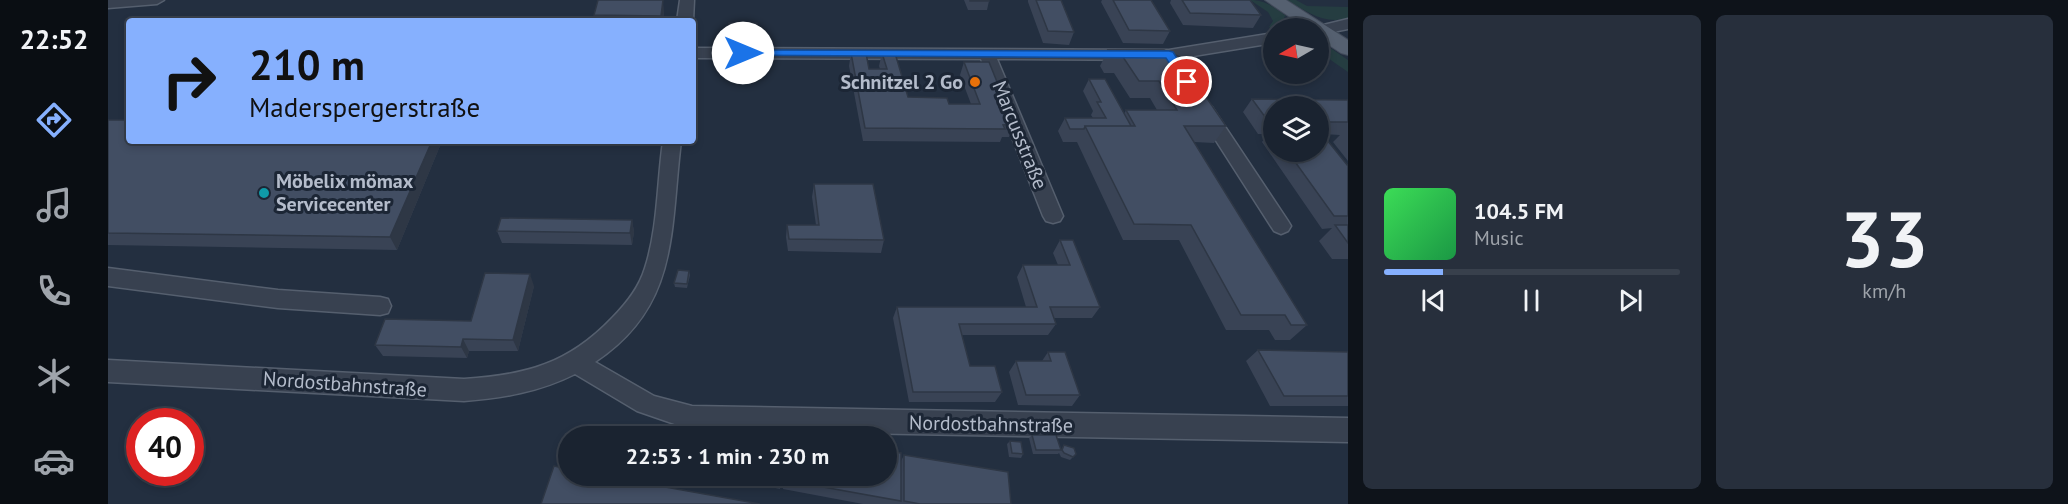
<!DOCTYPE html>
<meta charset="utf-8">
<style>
body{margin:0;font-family:"PT Sans",sans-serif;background:#272f3c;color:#f1f3f6;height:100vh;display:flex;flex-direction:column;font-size:22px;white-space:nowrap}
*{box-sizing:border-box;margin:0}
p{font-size:20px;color:#9fa4ab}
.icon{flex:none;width:33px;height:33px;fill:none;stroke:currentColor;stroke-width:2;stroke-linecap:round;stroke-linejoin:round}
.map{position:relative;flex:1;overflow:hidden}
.panel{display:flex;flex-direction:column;gap:15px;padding:15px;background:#0e131a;width:720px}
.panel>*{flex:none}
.top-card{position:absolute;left:18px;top:18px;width:570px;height:126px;border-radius:6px;box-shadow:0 3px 9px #0003,0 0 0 2px #38404c;background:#86b0fe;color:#111;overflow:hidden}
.needle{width:39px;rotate:261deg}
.fabs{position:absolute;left:1155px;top:18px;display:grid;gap:12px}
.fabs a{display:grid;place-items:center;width:66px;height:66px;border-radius:50%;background:#1a2330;box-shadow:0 3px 9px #0003,0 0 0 2px #38404c;font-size:30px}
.speed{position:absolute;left:18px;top:408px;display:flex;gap:12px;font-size:30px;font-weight:700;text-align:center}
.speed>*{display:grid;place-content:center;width:78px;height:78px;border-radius:50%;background:#1a2330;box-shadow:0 3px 9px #0003,0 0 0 2px #38404c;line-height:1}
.speed .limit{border:9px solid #d22;background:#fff;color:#111}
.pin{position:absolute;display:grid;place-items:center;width:51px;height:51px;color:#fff;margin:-26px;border:3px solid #fff;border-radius:50%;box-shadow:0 2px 6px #0007}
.me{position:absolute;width:66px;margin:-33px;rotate:90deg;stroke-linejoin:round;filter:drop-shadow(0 0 4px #0008)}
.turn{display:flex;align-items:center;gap:21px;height:126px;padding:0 24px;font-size:27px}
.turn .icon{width:78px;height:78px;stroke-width:2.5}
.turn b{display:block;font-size:42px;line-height:51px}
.panel .card{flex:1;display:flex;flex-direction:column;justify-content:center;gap:9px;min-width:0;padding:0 21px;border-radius:9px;background:#272f3c}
.panel .dial{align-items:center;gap:0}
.dial b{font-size:78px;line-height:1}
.song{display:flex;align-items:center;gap:18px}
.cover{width:72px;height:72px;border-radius:9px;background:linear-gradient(135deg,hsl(130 70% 55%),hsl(140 70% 35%))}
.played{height:6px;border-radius:3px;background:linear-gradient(90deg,#86b0fe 20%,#38404c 20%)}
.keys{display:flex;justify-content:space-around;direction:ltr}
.panel .tiles{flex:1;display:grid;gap:15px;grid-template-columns:repeat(2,1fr)}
.trip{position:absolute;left:450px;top:426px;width:339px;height:60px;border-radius:30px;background:#1a2330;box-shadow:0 3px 9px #0003,0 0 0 2px #38404c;font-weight:600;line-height:60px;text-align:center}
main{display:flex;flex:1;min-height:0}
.dock{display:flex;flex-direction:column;width:108px;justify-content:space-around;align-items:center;background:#0a0e13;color:#9fa4ab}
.dock .icon{width:42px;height:42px}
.dock .active{color:#86b0fe}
.dock b{font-size:27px;color:#f1f3f6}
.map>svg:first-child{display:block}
</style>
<main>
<nav class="dock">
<b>22:52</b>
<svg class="icon active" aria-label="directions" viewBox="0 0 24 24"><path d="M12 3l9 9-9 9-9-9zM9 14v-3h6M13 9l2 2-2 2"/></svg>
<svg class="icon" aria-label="music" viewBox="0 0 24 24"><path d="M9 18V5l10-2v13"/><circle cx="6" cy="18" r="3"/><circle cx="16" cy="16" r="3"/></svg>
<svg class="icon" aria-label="phone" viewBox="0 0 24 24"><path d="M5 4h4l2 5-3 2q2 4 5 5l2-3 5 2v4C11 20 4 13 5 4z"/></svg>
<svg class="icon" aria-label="climate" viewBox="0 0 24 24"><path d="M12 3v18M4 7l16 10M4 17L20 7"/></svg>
<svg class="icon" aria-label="car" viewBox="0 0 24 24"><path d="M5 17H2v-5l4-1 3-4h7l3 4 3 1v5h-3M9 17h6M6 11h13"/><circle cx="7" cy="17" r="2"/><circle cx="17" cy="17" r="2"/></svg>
</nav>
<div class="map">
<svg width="1240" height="504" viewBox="0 0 1240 504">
<rect width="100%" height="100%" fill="#232f40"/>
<!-- green -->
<path fill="#253d41" d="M1142 0C1157 0 1166 7 1178 16L1176 17 1179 24 1164 29 1161 27 1165 21 1160 12Z
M1179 0H1188L1199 6 1240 7V18C1217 25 1199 12 1179 0Z
M1211 43 1221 47 1240 60V72L1211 52Z"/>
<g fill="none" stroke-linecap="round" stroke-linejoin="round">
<defs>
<path id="minor" d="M0 0H56L49 4 0 8Z
M572 0H586L585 21H569Z
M1240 19V29L1210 35V28H1203Z
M1166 33V43L1061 60 889 59 955 216 952 221 945 223 938 221 935 216 873 59 585 58V48L1061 50Z
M1098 105 1104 107 1180 221 1183 226 1180 231 1173 234 1166 231 1089 111 1092 107Z
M555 141H573C562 229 572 306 487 362L546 396 584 406 1240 418V442L584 430 529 411 467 374C431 392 395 398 356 401L0 382V360L356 379C418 375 460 364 504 318 518 304 531 288 537 268 550 228 549 183 555 141Z
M0 268 170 290 272 297 280 299 283 306 280 313 272 315 170 308 0 286Z"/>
<path id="major" d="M1157 0H1178L1240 40V55L1233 53 1210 38V28H1198Z"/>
</defs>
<!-- minor casing -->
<use href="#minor" stroke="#555f6e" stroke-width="3"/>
<!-- major casing -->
<use href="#major" stroke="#414a59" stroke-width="2"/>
<!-- minor -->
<use href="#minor" fill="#384150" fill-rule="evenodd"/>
<!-- major -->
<use href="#major" fill="#556070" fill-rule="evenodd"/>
</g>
<!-- wall -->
<path fill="#394355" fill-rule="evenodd" d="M856 0H881V1L879 10H860Z
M920 0H953L966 32 961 45 935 43 920 2Z
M994 0H1043L1062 31 1055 44 1015 43 993 2Z
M1058 0H1142L1153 15 1145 28 1075 25 1062 3 1063 0Z
M556 11 555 21H487L486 15Z
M621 23 650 35 649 44H621Z
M1000 50H1056L1118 126 1106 143 1086 142 1199 325 1182 340H1167L1161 330H1118L1071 240H1015L969 142H955L950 131 957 118H985L983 115 985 111 975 91 981 79 1016 114 1018 110H1049L1042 98H1022L1006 73H996L992 66Z
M743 53 761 69H772L771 66 774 53 800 97 841 104H863L852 75 856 62 906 124 901 137H894L892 142 755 141 741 66Z
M1144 99 1240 100V161L1225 142 1232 135 1214 134 1240 166V259H1224L1211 241 1224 228 1214 229 1154 142 1160 134H1150L1135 112ZM1166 106H1210V152H1166Z
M0 120 21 141H334L289 250 0 245Z
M706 184 776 240 773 253 680 251 678 237 679 225H708L704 197Z
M524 220 526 232 524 245 394 243 389 231Z
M952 240 992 307 984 318H946L948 324 940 335H854L862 366 894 392 887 402H801L785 318 789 307H918L909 277 915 265H950L945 253Z
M581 271 582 275 579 288 567 287 566 283Z
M426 286 410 351H361L359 358 275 356 267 345 363 321Z
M1150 350 1240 352V406H1162L1138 361Z
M940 352 972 395 964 406 910 405 901 372 908 361H934Z
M924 435 953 450 956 445 968 454 962 460 953 457 951 453 952 452 950 454H925L921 438Z
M902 441 915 454 913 458 901 457 899 444Z
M796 455 903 504H755L675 489 676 476H778L793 461Z
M608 476H674L672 489Z"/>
<!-- shaded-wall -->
<path fill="#2e3745" d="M555 0 556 11 555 21H553V16Z
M324 141H334L289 250 282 237Z
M524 220 526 232 524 245 522 233Z
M422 274 426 286 410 351 405 340Z
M355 339 361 351 359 358 353 347Z"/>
<!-- building -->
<path fill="#424e63" stroke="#2e3745" stroke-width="1.5" d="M490 0H555L553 16 486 15Z
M862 0H881V1H862Z
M928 0H953L966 32 940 31Z
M1005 0H1043L1062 31 1021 30Z
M1074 0H1142L1153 15 1082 13Z
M621 23H649L650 35H621Z
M1000 50H1056L1070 56 1118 126H1076L1199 325H1183L1177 315H1133L1083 225 1026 224 977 126H1027L1018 110H1069L1051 81H1031L1015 57H1004Z
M743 53H758L761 69H779L774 53H787L800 97 839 98 841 104H872L856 62H881L906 124 895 125 897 129 757 128Z
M981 79H997L1023 126H977L976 129H962L957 118H998L989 102H993Z
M1144 99 1240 100V122H1210V106H1166V121H1160Z
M0 120H21V141H324L282 237 0 233Z
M1211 130 1240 166V216H1226L1180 152H1210Z
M706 184H765L776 240 681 239 679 225H711Z
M393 218 524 220 522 233 389 231Z
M1227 225H1240V243Z
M952 240H965L992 307H942L948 324H851L862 366H887L894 392H805L789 307H929L915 265H962Z
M570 270 581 271 579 284 566 283Z
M377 273 422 274 405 340 355 339 353 347 267 345 277 319 363 321Z
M1150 350 1240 352V396H1176Z
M940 352H957L972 395H918L908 361H943Z
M681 435 693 436H681Z
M924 435H948L953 450H928Z
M902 441 913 442 915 454 904 453Z
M956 445 966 448 968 454 965 457 956 453 954 450Z
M778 451 793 453V501L676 480 677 476H778Z
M796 455 900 472 903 504H812L796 501Z
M446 466 460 469V476H496L652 504H433Z
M624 476H674L672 486Z"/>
<!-- route -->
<path fill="#1a73e8" stroke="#114b97" stroke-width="1.5" d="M635 50 1061 51 1065 52 1084 82 1079 85 1075 84 1058 58 631 55 630 53Z"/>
<!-- markers -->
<circle fill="#e8710a" stroke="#1c2635" stroke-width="2" cx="867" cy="82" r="6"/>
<circle fill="#0f9aa8" stroke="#1c2635" stroke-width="2" cx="156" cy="193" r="6"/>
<g text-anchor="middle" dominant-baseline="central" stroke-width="6" stroke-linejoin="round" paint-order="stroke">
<!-- poi labels -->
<g font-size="20" font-weight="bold" fill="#b4bccb" stroke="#1c2635" text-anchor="end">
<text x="855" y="82">Schnitzel 2 Go</text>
<text x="168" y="181" text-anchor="start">Möbelix mömax<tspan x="168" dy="23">Servicecenter</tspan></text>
</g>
<!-- street labels -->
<g font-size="20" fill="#b4bccb" stroke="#1c2635">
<text transform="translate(912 135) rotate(68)">Marcusstraße</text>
<text transform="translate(237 384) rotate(4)">Nordostbahnstraße</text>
<text transform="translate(883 424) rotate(1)">Nordostbahnstraße</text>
</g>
</g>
</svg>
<div class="fabs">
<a><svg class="needle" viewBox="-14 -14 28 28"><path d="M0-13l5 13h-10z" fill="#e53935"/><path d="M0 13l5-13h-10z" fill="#9fa4ab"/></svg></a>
<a><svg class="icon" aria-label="layers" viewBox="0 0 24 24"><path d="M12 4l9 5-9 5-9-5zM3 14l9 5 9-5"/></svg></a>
</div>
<div class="speed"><div class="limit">40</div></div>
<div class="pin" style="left:1079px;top:82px;background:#d93025"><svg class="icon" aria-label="arrive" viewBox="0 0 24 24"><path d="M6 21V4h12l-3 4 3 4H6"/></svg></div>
<svg class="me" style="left:635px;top:53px" viewBox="-20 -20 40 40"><circle r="19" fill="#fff"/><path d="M0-13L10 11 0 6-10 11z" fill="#1a73e8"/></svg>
<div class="trip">22:53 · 1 min · 230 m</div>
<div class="top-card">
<div class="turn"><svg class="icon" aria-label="right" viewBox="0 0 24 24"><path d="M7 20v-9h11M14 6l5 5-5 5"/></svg><div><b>210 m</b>Maderspergerstraße</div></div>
</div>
</div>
<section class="panel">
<div class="tiles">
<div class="card">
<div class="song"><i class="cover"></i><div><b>104.5 FM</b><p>Music</p></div></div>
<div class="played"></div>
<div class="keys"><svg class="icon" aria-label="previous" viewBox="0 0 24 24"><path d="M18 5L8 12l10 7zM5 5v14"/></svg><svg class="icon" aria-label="pause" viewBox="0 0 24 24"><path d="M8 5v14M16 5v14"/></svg><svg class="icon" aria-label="next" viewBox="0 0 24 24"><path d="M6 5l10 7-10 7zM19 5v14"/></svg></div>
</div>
<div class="card dial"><b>33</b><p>km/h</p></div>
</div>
</section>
</main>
